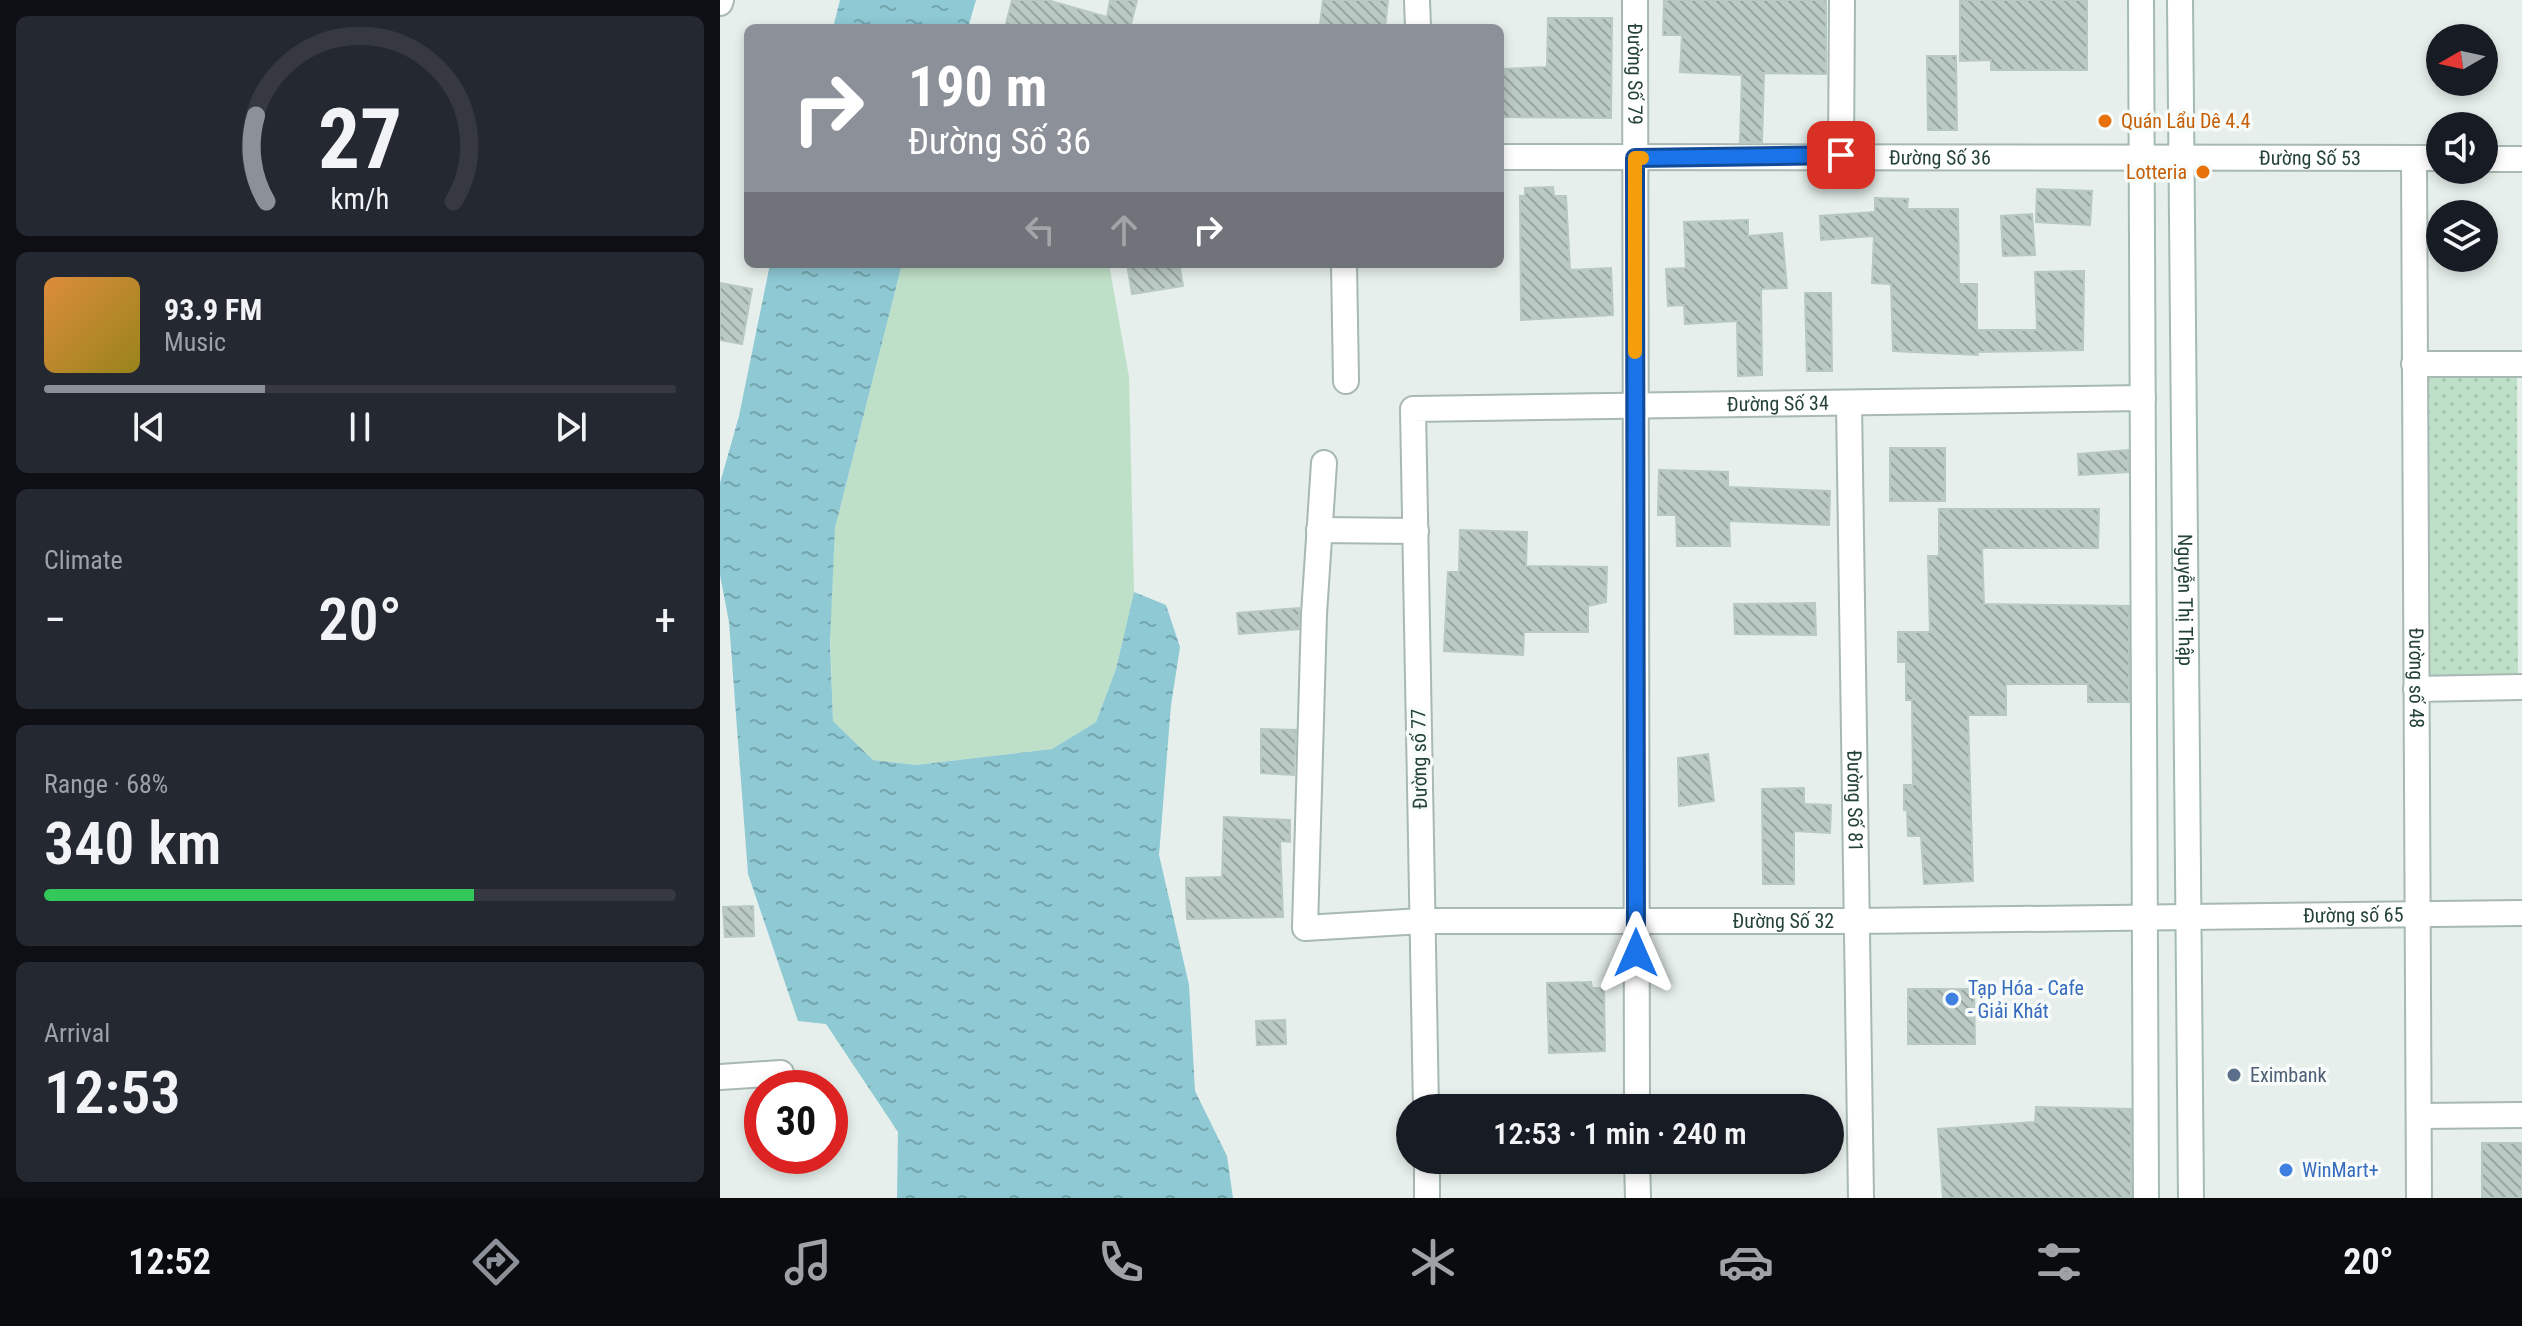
<!DOCTYPE html>
<meta charset="utf-8">
<style>
body{margin:0;font-family:"Roboto Condensed",sans-serif;background:#242831;color:#f1f3f6;height:100vh;display:flex;flex-direction:column;font-size:30px;white-space:nowrap}
*{box-sizing:border-box;margin:0}
p{font-size:26px;color:#9ea1a6}
.icon{flex:none;width:44px;height:44px;fill:none;stroke:currentColor;stroke-width:2;stroke-linecap:round;stroke-linejoin:round}
.map{position:relative;flex:1;overflow:hidden}
.side{display:flex;flex-direction:column;gap:16px;padding:16px;background:#0d0f14;width:720px}
.side>*{flex:none}
.guide{position:absolute;left:24px;top:24px;width:760px;height:244px;border-radius:12px;box-shadow:0 4px 12px #0003;background:#8c9099;color:#fff;overflow:hidden}
.needle{width:52px;rotate:261deg}
.controls{position:absolute;left:1706px;top:24px;display:grid;gap:16px}
.controls a{display:grid;place-items:center;width:72px;height:72px;border-radius:50%;background:#171b24;box-shadow:0 4px 12px #0003;font-size:40px}
.speed{position:absolute;left:24px;top:1070px;display:flex;gap:16px;font-size:40px;font-weight:700;text-align:center}
.speed>*{display:grid;place-content:center;width:104px;height:104px;border-radius:50%;background:#171b24;box-shadow:0 4px 12px #0003;line-height:1}
.speed .limit{border:12px solid #d22;background:#fff;color:#111}
.pin{position:absolute;display:grid;place-items:center;width:68px;height:68px;color:#fff;margin:-34px;border-radius:16px;box-shadow:0 4px 12px #0006}
.me{position:absolute;width:88px;margin:-44px;rotate:0deg;stroke-linejoin:round;filter:drop-shadow(0 0 6px #0008)}
.turn{display:flex;align-items:center;gap:28px;height:168px;padding:0 32px;font-size:36px}
.turn .icon{width:104px;height:104px;stroke-width:2.5}
.turn b{display:block;font-size:56px;line-height:68px}
.lanes{display:flex;align-items:center;height:76px;padding:0 32px;background:#0003;justify-content:center;gap:40px;direction:ltr}
.lanes .off{opacity:.35}
.big{font-size:60px;font-weight:600;line-height:1.1}
.side .tile{flex:1;display:flex;flex-direction:column;justify-content:center;gap:12px;min-width:0;padding:0 28px;border-radius:12px;background:#242831}
.side .dial{align-items:center;gap:0}
.dial svg{height:208px;overflow:visible;fill:none;stroke:#363941;stroke-width:7;stroke-linecap:round;text-anchor:middle}
.dial text{fill:#f1f3f6;stroke:none}
.song{display:flex;align-items:center;gap:24px}
.cover{width:96px;height:96px;border-radius:12px;background:linear-gradient(135deg,hsl(30 70% 55%),hsl(50 70% 35%))}
.played{height:8px;border-radius:4px;background:linear-gradient(90deg,#8c9099 35%,#363941 35%)}
.keys{display:flex;justify-content:space-around;direction:ltr}
.heat{display:flex;justify-content:space-between;align-items:center;font-size:44px;direction:ltr}
.charge{height:12px;border-radius:6px;background:linear-gradient(90deg,#34c759 68%,#363941 0)}
.trip{position:absolute;left:676px;top:1094px;width:448px;height:80px;border-radius:40px;background:#171b24;box-shadow:0 4px 12px #0003;font-weight:600;line-height:80px;text-align:center}
.tabs{display:flex;height:128px;justify-content:space-around;align-items:center;background:#090b0e;color:#9ea1a6}
.tabs .icon{width:56px;height:56px}
.tabs .active{color:#8c9099}
.tabs b{font-size:36px;color:#f1f3f6}
main{display:flex;flex:1;min-height:0}
.map>svg:first-child{display:block}
</style>
<main>
<section class="side">
<div class="tile dial"><svg viewBox="0 0 100 80">
<path d="M14 69A42 42 0 1 1 86 69"/>
<path d="M14 69A42 42 0 0 1 10 36" stroke="#8c9099"/>
<text x="50" y="56" font-size="32" font-weight="700">27</text>
<text x="50" y="72" font-size="11">km/h</text>
</svg></div>
<div class="tile">
<div class="song"><i class="cover"></i><div><b>93.9 FM</b><p>Music</p></div></div>
<div class="played"></div>
<div class="keys"><svg class="icon" aria-label="previous" viewBox="0 0 24 24"><path d="M18 5L8 12l10 7zM5 5v14"/></svg><svg class="icon" aria-label="pause" viewBox="0 0 24 24"><path d="M8 5v14M16 5v14"/></svg><svg class="icon" aria-label="next" viewBox="0 0 24 24"><path d="M6 5l10 7-10 7zM19 5v14"/></svg></div>
</div>
<div class="tile"><p>Climate</p>
<div class="heat"><a>−</a><b class="big">20°</b><a>+</a></div>
</div>
<div class="tile"><p>Range · 68%</p><b class="big">340 km</b><div class="charge"></div></div>
<div class="tile"><p>Arrival</p><b class="big">12:53</b></div>
</section>
<div class="map">
<svg width="1802" height="1198" viewBox="0 0 1802 1198">
<defs>
<pattern id="park-dots" width="8" height="8" patternUnits="userSpaceOnUse" patternTransform="scale(2)"><rect width="8" height="8" fill="#bfe0c8"/><path d="M2 2h.1M6 6h.1" fill="none" stroke="#a4c1ad" stroke-width="1.8" stroke-linecap="round"/></pattern>
<pattern id="water-ripples" width="26" height="14" patternUnits="userSpaceOnUse" patternTransform="scale(2)"><rect width="26" height="14" fill="#8ec9d4"/><path d="M2 4q2-2 4 0t4 0M15 11q2-2 4 0t4 0" fill="none" stroke="#74a5ad"/></pattern>
<pattern id="building-back-hatch" width="6" height="6" patternUnits="userSpaceOnUse" patternTransform="scale(2)"><rect width="6" height="6" fill="#bbcac4"/><path d="M-1 5l2 2M0 0l6 6M5-1l2 2" fill="none" stroke="#98a6a0"/></pattern>
</defs>
<rect width="100%" height="100%" fill="#e6efeb"/>
<!-- green -->
<path fill="#bfe0c8" d="M182 264H389L409 377 414 592 396 669 376 722 332 749 196 765 153 760 113 721 110 630 115 528Z"/>
<!-- park -->
<path fill="url(#park-dots)" d="M1797 369 1798 678 1704 679 1706 371Z"/>
<!-- water -->
<path fill="url(#water-ripples)" d="M120 0H256L248 28H113Z
M50 264H182L115 528 110 642 113 721 153 760 196 765 332 749 376 722 396 669 414 592 446 605 460 647 451 705 439 855 469 985 475 1091 507 1156 513 1198H177L178 1132 106 1024 78 1021 28 874 9 622 0 575V483L19 416Z"/>
<!-- building -->
<path fill="url(#building-back-hatch)" stroke="#b8c9c2" stroke-width="2" d="M292 0H327L387 17 390 0H417L410 28H285Z
M603 0H668L665 28 600 25Z
M944 0H1106V74L1044 73 1042 142H1020L1022 75 960 72 962 35H943Z
M1240 0H1367V70H1271V60L1240 61Z
M828 18H892L891 118 780 117V69L827 67Z
M1207 56H1236L1237 130H1208Z
M833 187 834 196H846L850 270 891 268 893 315 801 320 800 196H805V188Z
M1317 189 1372 191 1370 225 1316 222Z
M1155 198 1188 199 1187 209H1238L1239 284H1257V330H1317L1315 272 1364 271 1363 350 1257 352 1258 355 1173 351 1171 284 1152 283 1154 236 1101 240 1100 216 1155 212Z
M1312 214 1315 255 1283 256 1281 216Z
M1028 220V236L1062 233 1067 288 1041 289 1042 375 1018 376 1017 321 965 324 964 305 948 306 946 269 966 268 964 222Z
M407 264H459L463 286 412 294Z
M0 283 32 289 22 344 0 340Z
M1085 293H1111L1112 371H1087Z
M1170 448H1225V501H1170Z
M1408 450V472L1359 475 1358 454Z
M939 470 1008 472V487L1110 491 1109 525 1009 521 1010 546H957L956 515H938Z
M1219 509H1379L1378 548H1262L1264 604 1409 606V702H1368V684H1286V715H1248L1253 881 1204 884 1201 836H1188L1187 810H1184V785H1193L1192 700H1186V662H1178V632H1210L1208 556H1219Z
M740 530 807 532 806 566 887 567 886 602 868 606V632H804L803 655 724 651 728 572H739Z
M1095 603 1096 635 1015 634 1014 604Z
M579 608V629L519 634 517 613Z
M541 729 576 730 574 775 541 773Z
M988 754 994 801 959 806 958 758Z
M1084 788V804L1111 805 1110 833 1074 831V884H1043L1042 789Z
M504 817 570 820V842L560 841 563 917 467 919 466 878 502 877Z
M33 906 34 936 5 937 3 907Z
M871 982 872 988H884L885 1051 829 1053 827 983Z
M1188 989H1254L1255 1044H1188Z
M565 1020 566 1044 537 1045 536 1021Z
M1316 1107 1411 1109V1198H1223L1218 1129 1315 1122Z
M1762 1143H1802V1198H1762Z"/>
<g fill="none" stroke-linecap="round" stroke-linejoin="round">
<defs>
<g id="minor">
<path d="M697 0 698 28"/>
<path id="s1" d="M915 0 917 1108"/>
<path d="M0 3 1 0"/>
<path d="M1121 155 1122 0"/>
<path id="s2" d="M780 157 1720 158"/>
<path id="s3" d="M1694 158 1699 1198"/>
<path d="M1764 159H1802"/>
<path d="M624 264 626 381"/>
<path d="M1694 364H1802"/>
<path id="s4" d="M1129 403 1141 1198"/>
<path id="s5" d="M604 463 594 614 585 928 702 921H1136L1802 913"/>
<path d="M599 530 696 531"/>
<path d="M1696 689 1802 687"/>
<path d="M0 1077 61 1073"/>
<path id="s6" d="M706 1108 693 409 1423 398"/>
<path d="M1699 1116 1802 1115"/>
<path d="M707 1160V1198"/>
<path d="M917 1160 918 1198"/>
</g>
<g id="secondary">
<path d="M1421 0 1426 1198"/>
<path id="s7" d="M1460 0 1471 1198"/>
</g>
</defs>
<!-- minor casing -->
<use href="#minor" stroke="#a8b8b2" stroke-width="28"/>
<!-- secondary casing -->
<use href="#secondary" stroke="#a4bbb3" stroke-width="28"/>
<!-- minor -->
<use href="#minor" stroke="#fff" stroke-width="24"/>
<!-- secondary -->
<use href="#secondary" stroke="#fff" stroke-width="24"/>
</g>
<g fill="none" stroke-linecap="round" stroke-linejoin="round">
<defs>
<path id="route" d="M916 953 915 158 1121 155"/>
</defs>
<!-- route casing -->
<use href="#route" stroke="#114b97" stroke-width="20"/>
<!-- route -->
<use href="#route" stroke="#1a73e8" stroke-width="14"/>
<!-- slow -->
<path stroke="#f59e0b" stroke-width="14" d="M915 352V158H922"/>
</g>
<!-- markers -->
<g fill="#e8710a" stroke="#f7fbf9" stroke-width="3">
<circle cx="1385" cy="121" r="8"/>
<circle cx="1483" cy="172" r="8"/>
</g>
<g fill="#3f7fe0" stroke="#f7fbf9" stroke-width="3">
<circle cx="1232" cy="999" r="8"/>
<circle cx="1566" cy="1170" r="8"/>
</g>
<circle fill="#5c6f8a" stroke="#f7fbf9" stroke-width="3" cx="1514" cy="1075" r="8"/>
<g text-anchor="middle" dominant-baseline="central" stroke-width="7" stroke-linejoin="round" paint-order="stroke">
<!-- street labels -->
<g font-size="20" fill="#24423a" stroke="#f7fbf9">
<text stroke="none"><textPath href="#s1" startOffset="74">Đường Số 79</textPath></text>
<text stroke="none"><textPath href="#s2" startOffset="440">Đường Số 36</textPath></text>
<text stroke="none"><textPath href="#s2" startOffset="810">Đường Số 53</textPath></text>
<text stroke="none"><textPath href="#s6" startOffset="1064">Đường Số 34</textPath></text>
<text stroke="none"><textPath href="#s7" startOffset="600">Nguyễn Thị Thập</textPath></text>
<text stroke="none"><textPath href="#s3" startOffset="520">Đường số 48</textPath></text>
<text transform="translate(699 759) rotate(-91)">Đường số 77</text>
<text stroke="none"><textPath href="#s4" startOffset="398">Đường Số 81</textPath></text>
<text stroke="none"><textPath href="#s5" startOffset="1514">Đường số 65</textPath></text>
<text stroke="none"><textPath href="#s5" startOffset="944">Đường Số 32</textPath></text>
</g>
<!-- food labels -->
<g font-size="20" fill="#c56008" stroke="#f7fbf9" text-anchor="start">
<text x="1401" y="121">Quán Lẩu Dê 4.4</text>
<text x="1467" y="172" text-anchor="end">Lotteria</text>
</g>
<!-- shop labels -->
<g font-size="20" fill="#366cbe" stroke="#f7fbf9" text-anchor="start">
<text x="1248" y="988">Tạp Hóa - Cafe<tspan x="1248" dy="23">- Giải Khát</tspan></text>
<text x="1582" y="1170">WinMart+</text>
</g>
<!-- service labels -->
<g font-size="20" fill="#4e5e75" stroke="#f7fbf9" text-anchor="start">
<text x="1530" y="1075">Eximbank</text>
</g>
</g>
</svg>
<div class="controls">
<a><svg class="needle" viewBox="-14 -14 28 28"><path d="M0-13l5 13h-10z" fill="#e53935"/><path d="M0 13l5-13h-10z" fill="#9ea1a6"/></svg></a>
<a><svg class="icon" aria-label="sound" viewBox="0 0 24 24"><path d="M4 9h4l5-4v14l-5-4H4zM17 9q2 3 0 6"/></svg></a>
<a><svg class="icon" aria-label="layers" viewBox="0 0 24 24"><path d="M12 4l9 5-9 5-9-5zM3 14l9 5 9-5"/></svg></a>
</div>
<div class="speed"><div class="limit">30</div></div>
<div class="pin" style="left:1121px;top:155px;background:#d93025"><svg class="icon" aria-label="arrive" viewBox="0 0 24 24"><path d="M6 21V4h12l-3 4 3 4H6"/></svg></div>
<svg class="me" style="left:916px;top:953px" viewBox="-20 -20 40 40"><path d="M0-17L14 15 0 8-14 15z" fill="#1a73e8" stroke="#fff" stroke-width="4"/></svg>
<div class="trip">12:53 · 1 min · 240 m</div>
<div class="guide">
<div class="turn"><svg class="icon" aria-label="right" viewBox="0 0 24 24"><path d="M7 20v-9h11M14 6l5 5-5 5"/></svg><div><b>190 m</b>Đường Số 36</div></div>
<div class="lanes"><svg class="icon off" aria-label="left" viewBox="0 0 24 24"><path d="M17 20v-9H6M10 6l-5 5 5 5"/></svg><svg class="icon off" aria-label="ahead" viewBox="0 0 24 24"><path d="M12 20V5M6 11l6-6 6 6"/></svg><svg class="icon" aria-label="right" viewBox="0 0 24 24"><path d="M7 20v-9h11M14 6l5 5-5 5"/></svg></div>
</div>
</div>
</main>
<nav class="tabs">
<b>12:52</b>
<svg class="icon active" aria-label="directions" viewBox="0 0 24 24"><path d="M12 3l9 9-9 9-9-9zM9 14v-3h6M13 9l2 2-2 2"/></svg>
<svg class="icon" aria-label="music" viewBox="0 0 24 24"><path d="M9 18V5l10-2v13"/><circle cx="6" cy="18" r="3"/><circle cx="16" cy="16" r="3"/></svg>
<svg class="icon" aria-label="phone" viewBox="0 0 24 24"><path d="M5 4h4l2 5-3 2q2 4 5 5l2-3 5 2v4C11 20 4 13 5 4z"/></svg>
<svg class="icon" aria-label="climate" viewBox="0 0 24 24"><path d="M12 3v18M4 7l16 10M4 17L20 7"/></svg>
<svg class="icon" aria-label="car" viewBox="0 0 24 24"><path d="M5 17H2v-5l4-1 3-4h7l3 4 3 1v5h-3M9 17h6M6 11h13"/><circle cx="7" cy="17" r="2"/><circle cx="17" cy="17" r="2"/></svg>
<svg class="icon" aria-label="filters" viewBox="0 0 24 24"><path d="M4 7h16M4 17h16"/><circle cx="9" cy="7" r="2"/><circle cx="15" cy="17" r="2"/></svg>
<b>20°</b>
</nav>
